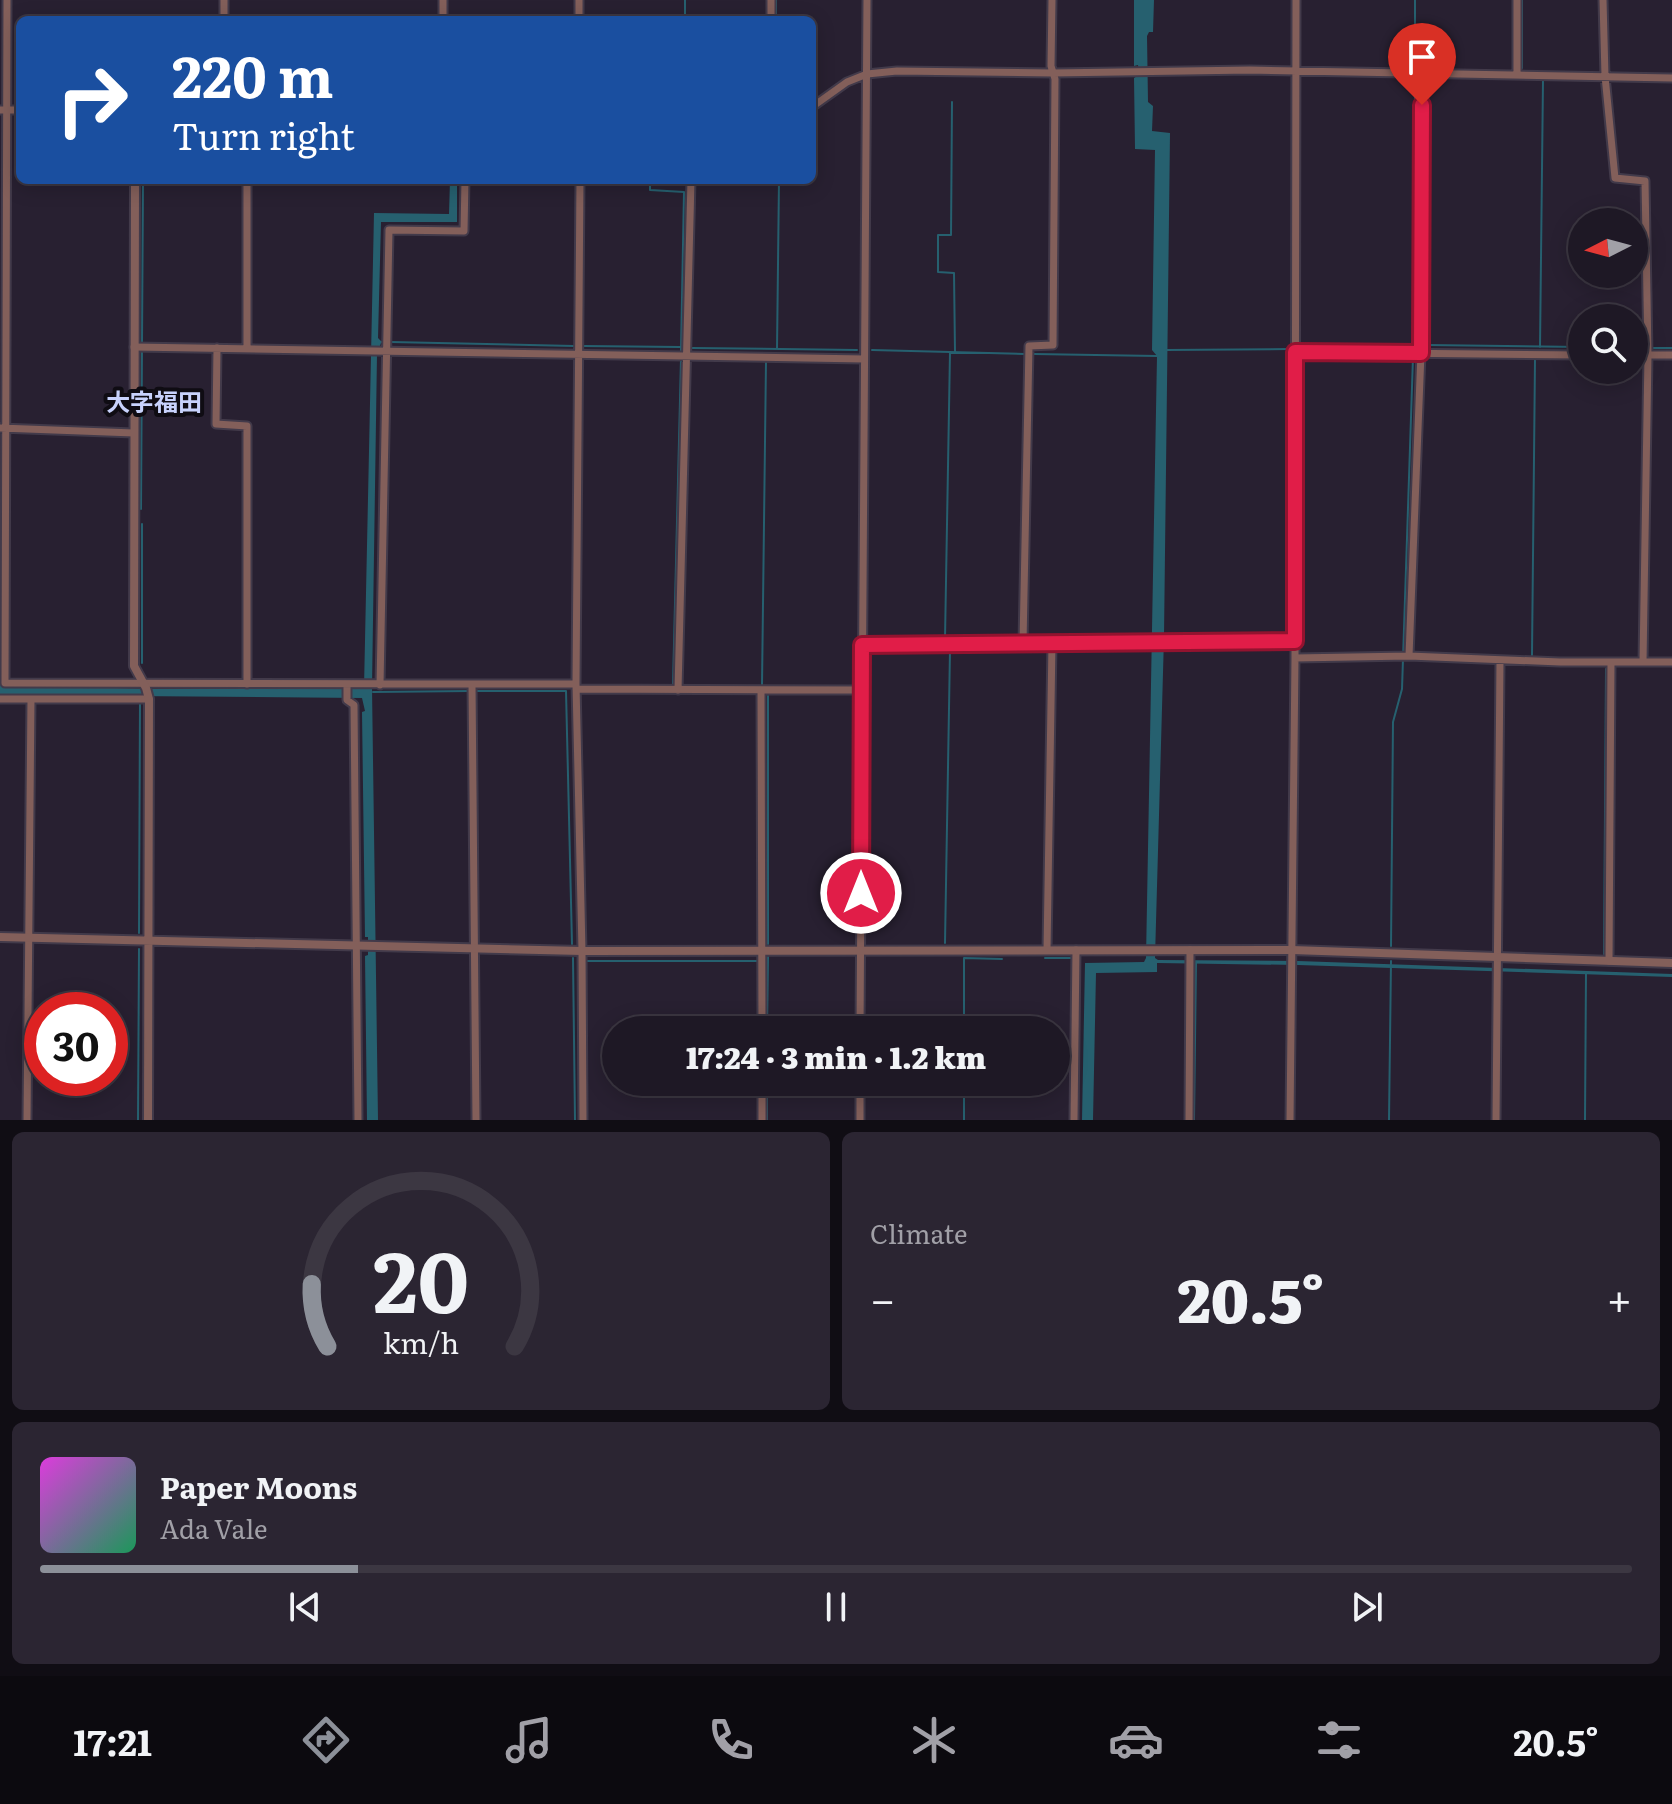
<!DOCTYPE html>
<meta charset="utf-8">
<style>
body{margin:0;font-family:Literata,"Noto Sans JP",serif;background:#2b2532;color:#f1f3f6;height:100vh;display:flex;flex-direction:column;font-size:30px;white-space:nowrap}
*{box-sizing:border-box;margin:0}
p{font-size:26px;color:#a1a0a7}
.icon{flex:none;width:44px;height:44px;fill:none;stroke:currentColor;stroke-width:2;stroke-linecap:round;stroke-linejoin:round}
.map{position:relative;height:1120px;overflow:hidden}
.sheet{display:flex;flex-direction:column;gap:12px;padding:12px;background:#100d14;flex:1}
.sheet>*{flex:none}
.hud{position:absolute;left:16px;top:16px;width:800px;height:168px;border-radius:12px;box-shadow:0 4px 20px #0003,0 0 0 2px #3c3742;background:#1a4fa0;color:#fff;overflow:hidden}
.needle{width:52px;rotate:264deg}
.fabs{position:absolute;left:1568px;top:208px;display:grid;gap:16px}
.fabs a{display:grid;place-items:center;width:80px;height:80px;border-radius:50%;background:#1e1825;box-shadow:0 4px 20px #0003,0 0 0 2px #3c3742;font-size:40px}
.speed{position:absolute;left:24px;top:992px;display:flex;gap:16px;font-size:40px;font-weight:700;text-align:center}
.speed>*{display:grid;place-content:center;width:104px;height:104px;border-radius:50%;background:#1e1825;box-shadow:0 4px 20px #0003,0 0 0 2px #3c3742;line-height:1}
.speed .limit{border:12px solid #d22;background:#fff;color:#111}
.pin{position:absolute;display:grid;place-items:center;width:68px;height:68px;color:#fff;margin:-82px -34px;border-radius:50% 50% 50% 0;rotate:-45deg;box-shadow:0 0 8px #0007}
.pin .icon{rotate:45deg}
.me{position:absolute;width:88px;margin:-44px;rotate:0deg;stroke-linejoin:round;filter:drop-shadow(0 0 6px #0008)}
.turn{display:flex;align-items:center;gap:28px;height:168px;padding:0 24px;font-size:36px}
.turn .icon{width:104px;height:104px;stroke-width:2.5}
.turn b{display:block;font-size:56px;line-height:68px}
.big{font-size:60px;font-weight:800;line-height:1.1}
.sheet .tile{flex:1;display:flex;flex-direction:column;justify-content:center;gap:12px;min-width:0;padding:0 28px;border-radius:12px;background:#2b2532}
.sheet .dial{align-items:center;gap:0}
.dial svg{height:208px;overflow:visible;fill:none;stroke:#3c3742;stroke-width:7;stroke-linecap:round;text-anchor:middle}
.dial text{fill:#f1f3f6;stroke:none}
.song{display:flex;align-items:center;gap:24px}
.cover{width:96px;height:96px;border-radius:12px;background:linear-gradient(135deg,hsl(300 70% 55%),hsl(150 70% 35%))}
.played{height:8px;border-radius:4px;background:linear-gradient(90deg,#8c9099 20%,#3c3742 20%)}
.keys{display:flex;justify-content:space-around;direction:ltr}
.heat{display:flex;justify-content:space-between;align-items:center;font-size:44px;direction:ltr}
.sheet .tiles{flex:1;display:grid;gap:12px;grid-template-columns:1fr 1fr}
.tile:last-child{grid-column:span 2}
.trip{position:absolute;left:602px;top:1016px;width:468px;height:80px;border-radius:40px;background:#1e1825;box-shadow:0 4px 20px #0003,0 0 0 2px #3c3742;font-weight:800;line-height:80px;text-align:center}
.tabs{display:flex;height:128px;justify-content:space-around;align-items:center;background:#0c0a0f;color:#a1a0a7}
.tabs .icon{width:56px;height:56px}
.tabs .selected{color:#8c9099}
.tabs b{font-size:36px;color:#f1f3f6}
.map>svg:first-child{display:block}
</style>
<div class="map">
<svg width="1672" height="1120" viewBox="0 0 1672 1120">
<rect width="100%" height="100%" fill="#282031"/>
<!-- water -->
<path fill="#26606f" d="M1134 0H1154L1153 32H1149L1147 36 1148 102 1153 106 1152 131 1170 133 1164 637 1155 958 1158 960 1298 961 1672 974V977L1298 965 1157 963V972L1096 973 1093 1120H1082L1085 963 1144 962 1146 958 1157 356 1152 350 1155 150 1135 149 1134 78 1139 75 1138 65 1134 66Z
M450 180H457V222H381L378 338 381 341H393V343H381L377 354 372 687 378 1120H367L365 956 368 955V937H365L362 712 365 711 362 698 0 695V685L154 689 364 688 374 213 449 214Z"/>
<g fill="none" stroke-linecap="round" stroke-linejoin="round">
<!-- stream -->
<path stroke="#26606f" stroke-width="2" d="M685 20V0
M776 20V0
M1522 68V0
M1415 71V0
M952 102 951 235H938V272L954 273 955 352
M650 180V190L684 192 681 351
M391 342 574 346
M142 343 143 180
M1302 344 1413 345
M1427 345 1582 347
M584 346 680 347
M1540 347 1543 80
M692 348 857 350
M1634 348H1643
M1653 348H1672
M777 349 779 180
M872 350 1024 354
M1166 350 1289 349
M1414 351 1415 77
M1034 354 1157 356
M141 509 142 349
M945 639 950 352
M944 651 950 650 945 943
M1532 655 1535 359
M142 663V524
M673 684 681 359
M762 685 766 361
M477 691H566L572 944
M373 692 470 691
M768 696V944
M139 933 140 701
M1391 946 1393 722 1402 689 1413 357
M1604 954 1606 669
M573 958 575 1120
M1045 958H1072
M587 961H757
M767 1030 768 957
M964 1030V958L1002 959
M138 1120 139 949
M767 1120V1082
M964 1120V1082
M1194 1120 1196 962
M1389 1120 1391 961
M1585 1120 1586 973"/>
<defs>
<path id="minor" d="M7 0 5 683 576 684
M1603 0 1605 76 1615 178 1645 181 1648 355 1643 662
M224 20V0
M443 20V0
M579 20V0
M771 20V0
M1517 74V0
M812 107 847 82 867 74 897 71 1053 73 1250 70 1672 78
M0 110H20
M247 180V348
M580 180 576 684 582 951 583 1120
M134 347 864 359
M217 348 216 424 247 426V684
M1295 352 1582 355
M1634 355H1672
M0 428 134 433
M1023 643 1029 346 1053 345 1055 79 1051 66 1052 0
M862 645 1295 641
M1409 656 1421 353 1422 74
M1295 658 1409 656 1560 662H1672
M472 684 476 1120
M347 685V700L354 705 358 1120
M380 685 389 230 464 231 465 180
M576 689 861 690
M678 690 691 180
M761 690 762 1030
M0 699H149
M1047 950 1052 643
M1609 961 1611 663
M860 1030 867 0
M762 1082V1120
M27 1120 31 699
M860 1120V1082
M1074 1120 1076 950
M1189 1120 1190 950
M1290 1120 1295 658 1296 0
M1496 1120 1500 661"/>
<path id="tertiary" d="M135 180 134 666 146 688 149 699 148 1120
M0 937 582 951 1292 950 1672 963"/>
</defs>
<!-- minor casing -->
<use href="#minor" stroke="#423a4a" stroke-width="11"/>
<!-- tertiary casing -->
<use href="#tertiary" stroke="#423a4a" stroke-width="12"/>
<!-- minor -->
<use href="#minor" stroke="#835f5a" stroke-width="7"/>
<!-- tertiary -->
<use href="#tertiary" stroke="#835f5a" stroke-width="8"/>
</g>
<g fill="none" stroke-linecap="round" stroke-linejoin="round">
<defs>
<path id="route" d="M861 893 862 645 1295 641V352L1421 353 1422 105"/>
</defs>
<!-- route casing -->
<use href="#route" stroke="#92132f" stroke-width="20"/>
<!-- route -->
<use href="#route" stroke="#e11d48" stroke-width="14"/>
</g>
<g text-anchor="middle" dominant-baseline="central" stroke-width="8" stroke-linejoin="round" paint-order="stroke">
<!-- quarter labels -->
<g font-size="24" font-weight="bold" fill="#c8d2fc" stroke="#0f0c13">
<text x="154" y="400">大字福田</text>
</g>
</g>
</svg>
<div class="fabs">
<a><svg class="needle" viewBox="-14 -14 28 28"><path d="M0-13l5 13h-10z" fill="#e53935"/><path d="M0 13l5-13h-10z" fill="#a1a0a7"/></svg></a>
<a><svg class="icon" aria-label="search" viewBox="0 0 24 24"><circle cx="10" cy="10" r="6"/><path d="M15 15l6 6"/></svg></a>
</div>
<div class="speed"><div class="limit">30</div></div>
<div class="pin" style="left:1422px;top:105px;background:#d93025"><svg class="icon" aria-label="arrive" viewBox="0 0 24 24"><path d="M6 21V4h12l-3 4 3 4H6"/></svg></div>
<svg class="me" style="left:861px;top:893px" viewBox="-20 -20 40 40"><circle r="17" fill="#e11d48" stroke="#fff" stroke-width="3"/><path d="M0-11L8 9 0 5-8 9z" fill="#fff"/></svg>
<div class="trip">17:24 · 3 min · 1.2 km</div>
<div class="hud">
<div class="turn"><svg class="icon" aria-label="right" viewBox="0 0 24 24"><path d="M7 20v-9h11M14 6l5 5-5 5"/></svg><div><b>220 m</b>Turn right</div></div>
</div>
</div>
<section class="sheet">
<div class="tiles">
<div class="tile dial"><svg viewBox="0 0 100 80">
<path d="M14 69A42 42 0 1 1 86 69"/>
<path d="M14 69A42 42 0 0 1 8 45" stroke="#8c9099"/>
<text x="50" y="56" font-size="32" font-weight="700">20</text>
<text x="50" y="72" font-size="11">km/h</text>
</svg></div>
<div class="tile"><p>Climate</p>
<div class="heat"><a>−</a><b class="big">20.5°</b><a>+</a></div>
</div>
<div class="tile">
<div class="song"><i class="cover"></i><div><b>Paper Moons</b><p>Ada Vale</p></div></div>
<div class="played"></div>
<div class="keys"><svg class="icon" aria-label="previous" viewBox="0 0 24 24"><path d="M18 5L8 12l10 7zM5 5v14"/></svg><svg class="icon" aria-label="pause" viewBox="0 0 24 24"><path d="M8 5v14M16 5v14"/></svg><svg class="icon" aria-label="next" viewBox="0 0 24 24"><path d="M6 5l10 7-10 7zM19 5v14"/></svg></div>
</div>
</div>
</section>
<nav class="tabs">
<b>17:21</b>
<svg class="icon selected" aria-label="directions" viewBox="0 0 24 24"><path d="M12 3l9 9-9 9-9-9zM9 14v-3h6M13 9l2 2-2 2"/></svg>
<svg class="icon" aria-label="music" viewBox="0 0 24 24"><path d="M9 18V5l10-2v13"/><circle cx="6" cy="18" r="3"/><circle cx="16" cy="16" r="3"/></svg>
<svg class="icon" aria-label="phone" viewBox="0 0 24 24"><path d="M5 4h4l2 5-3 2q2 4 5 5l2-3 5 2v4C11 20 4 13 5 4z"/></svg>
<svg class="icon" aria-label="climate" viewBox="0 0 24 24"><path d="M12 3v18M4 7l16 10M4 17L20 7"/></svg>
<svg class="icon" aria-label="car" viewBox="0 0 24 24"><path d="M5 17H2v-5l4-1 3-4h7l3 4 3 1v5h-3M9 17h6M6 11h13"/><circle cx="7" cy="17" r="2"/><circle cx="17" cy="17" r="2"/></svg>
<svg class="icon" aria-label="filters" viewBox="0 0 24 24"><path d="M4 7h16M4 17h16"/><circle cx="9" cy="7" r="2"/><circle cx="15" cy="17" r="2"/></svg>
<b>20.5°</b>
</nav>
